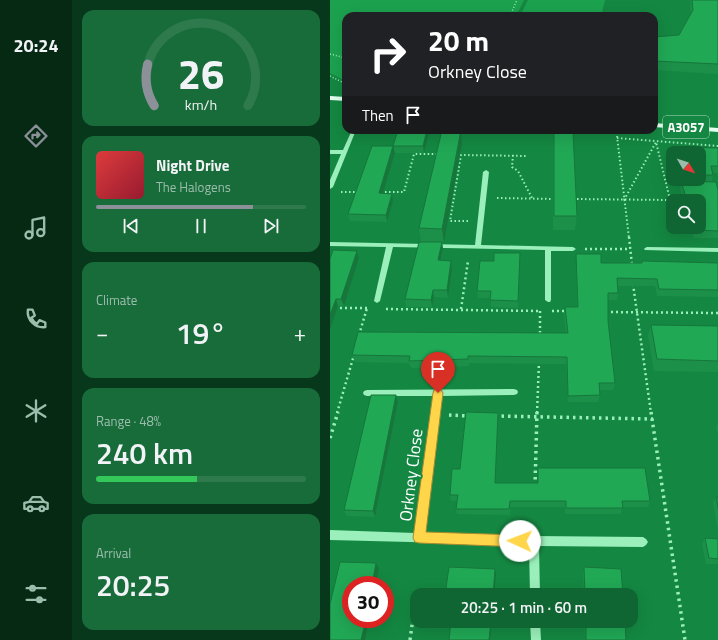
<!DOCTYPE html>
<meta charset="utf-8">
<style>
body{margin:0;font-family:"Titillium Web",sans-serif;background:#186c3a;color:#f1f3f6;height:100vh;display:flex;flex-direction:column;font-size:15px;white-space:nowrap}
*{box-sizing:border-box;margin:0}
p{font-size:13px;color:#9bbdac}
.icon{flex:none;width:22px;height:22px;fill:none;stroke:currentColor;stroke-width:2;stroke-linecap:round;stroke-linejoin:round}
.map{position:relative;flex:1;overflow:hidden}
.side{display:flex;flex-direction:column;gap:10px;padding:10px;background:#08381c;width:258px}
.side>*{flex:none}
.guide{position:absolute;left:12px;top:12px;width:316px;height:122px;border-radius:12px;box-shadow:0 4px 16px #0002;background:#202124;color:#fff;overflow:hidden}
.needle{width:26px;rotate:129deg}
.controls{position:absolute;left:336px;top:146px;display:grid;gap:8px}
.controls a{display:grid;place-items:center;width:40px;height:40px;border-radius:8px;background:#0f6632;box-shadow:0 4px 16px #0002;font-size:20px}
.speed{position:absolute;left:12px;top:576px;display:flex;gap:8px;font-size:20px;font-weight:700;text-align:center}
.speed>*{display:grid;place-content:center;width:52px;height:52px;border-radius:50%;background:#0f6632;box-shadow:0 4px 16px #0002;line-height:1}
.speed .limit{border:6px solid #d22;background:#fff;color:#111}
.pin{position:absolute;display:grid;place-items:center;width:34px;height:34px;color:#fff;margin:-41px -17px;border-radius:50% 50% 50% 0;rotate:-45deg;box-shadow:0 0 4px #0007}
.pin .icon{rotate:45deg}
.me{position:absolute;width:44px;margin:-22px;rotate:272deg;stroke-linejoin:round;filter:drop-shadow(0 0 3px #0008)}
.turn{display:flex;align-items:center;gap:14px;height:84px;padding:0 20px;font-size:18px}
.turn .icon{width:52px;height:52px;stroke-width:2.5}
.turn b{display:block;font-size:28px;line-height:34px}
.then{display:flex;align-items:center;height:38px;padding:0 20px;background:#0003;gap:8px;font-size:15px}
.big{font-size:30px;font-weight:600;line-height:1.1}
.side .widget{flex:1;display:flex;flex-direction:column;justify-content:center;gap:6px;min-width:0;padding:0 14px;border-radius:12px;background:#186c3a}
.side .dial{align-items:center;gap:0}
.dial svg{height:104px;overflow:visible;fill:none;stroke:#2f7a4d;stroke-width:7;stroke-linecap:round;text-anchor:middle}
.dial text{fill:#f1f3f6;stroke:none}
.song{display:flex;align-items:center;gap:12px}
.cover{width:48px;height:48px;border-radius:6px;background:linear-gradient(135deg,hsl(0 70% 55%),hsl(350 70% 35%))}
.played{height:4px;border-radius:2px;background:linear-gradient(90deg,#8c9099 75%,#2f7a4d 75%)}
.keys{display:flex;justify-content:space-around;direction:ltr}
.heat{display:flex;justify-content:space-between;align-items:center;font-size:22px;direction:ltr}
.charge{height:6px;border-radius:3px;background:linear-gradient(90deg,#34c759 48%,#2f7a4d 0)}
.trip{position:absolute;left:80px;top:588px;width:228px;height:40px;border-radius:12px;background:#0f6632;box-shadow:0 4px 16px #0002;font-weight:600;line-height:40px;text-align:center}
main{display:flex;flex:1;min-height:0}
.tab-bar{display:flex;flex-direction:column;width:72px;justify-content:space-around;align-items:center;background:#062914;color:#9bbdac}
.tab-bar .icon{width:28px;height:28px}
.tab-bar .current{color:#8c9099}
.tab-bar b{font-size:18px;color:#f1f3f6}
.map>svg:first-child{display:block}
</style>
<main>
<nav class="tab-bar">
<b>20:24</b>
<svg class="icon current" aria-label="directions" viewBox="0 0 24 24"><path d="M12 3l9 9-9 9-9-9zM9 14v-3h6M13 9l2 2-2 2"/></svg>
<svg class="icon" aria-label="music" viewBox="0 0 24 24"><path d="M9 18V5l10-2v13"/><circle cx="6" cy="18" r="3"/><circle cx="16" cy="16" r="3"/></svg>
<svg class="icon" aria-label="phone" viewBox="0 0 24 24"><path d="M5 4h4l2 5-3 2q2 4 5 5l2-3 5 2v4C11 20 4 13 5 4z"/></svg>
<svg class="icon" aria-label="climate" viewBox="0 0 24 24"><path d="M12 3v18M4 7l16 10M4 17L20 7"/></svg>
<svg class="icon" aria-label="car" viewBox="0 0 24 24"><path d="M5 17H2v-5l4-1 3-4h7l3 4 3 1v5h-3M9 17h6M6 11h13"/><circle cx="7" cy="17" r="2"/><circle cx="17" cy="17" r="2"/></svg>
<svg class="icon" aria-label="filters" viewBox="0 0 24 24"><path d="M4 7h16M4 17h16"/><circle cx="9" cy="7" r="2"/><circle cx="15" cy="17" r="2"/></svg>
</nav>
<section class="side">
<div class="widget dial"><svg viewBox="0 0 100 80">
<path d="M14 69A42 42 0 1 1 86 69"/>
<path d="M14 69A42 42 0 0 1 9 37" stroke="#8c9099"/>
<text x="50" y="56" font-size="32" font-weight="700">26</text>
<text x="50" y="72" font-size="11">km/h</text>
</svg></div>
<div class="widget">
<div class="song"><i class="cover"></i><div><b>Night Drive</b><p>The Halogens</p></div></div>
<div class="played"></div>
<div class="keys"><svg class="icon" aria-label="previous" viewBox="0 0 24 24"><path d="M18 5L8 12l10 7zM5 5v14"/></svg><svg class="icon" aria-label="pause" viewBox="0 0 24 24"><path d="M8 5v14M16 5v14"/></svg><svg class="icon" aria-label="next" viewBox="0 0 24 24"><path d="M6 5l10 7-10 7zM19 5v14"/></svg></div>
</div>
<div class="widget"><p>Climate</p>
<div class="heat"><a>−</a><b class="big">19°</b><a>+</a></div>
</div>
<div class="widget"><p>Range · 48%</p><b class="big">240 km</b><div class="charge"></div></div>
<div class="widget"><p>Arrival</p><b class="big">20:25</b></div>
</section>
<div class="map">
<svg width="388" height="640" viewBox="0 0 388 640">
<rect width="100%" height="100%" fill="#148842"/>
<!-- green -->
<path fill="#1ca24f" d="M0 0H194L186 16H16V81L0 73Z
M198 0H275L271 16H190Z"/>
<g fill="none" stroke-linecap="round" stroke-linejoin="round">
<!-- path-far3 -->
<path stroke="#9aefba" stroke-width="1.5" stroke-dasharray="1 2" stroke-linecap="butt" d="M180 16 187 0
M0 54 16 58
M0 76 16 84"/>
<!-- path-far2 -->
<path stroke="#9aefba" stroke-width="2" stroke-dasharray="1.5 2.5" stroke-linecap="butt" d="M287 136 299 238
M287 138 388 146
M183 155 182 167 188 171 202 198
M11 192H28
M51 192H74L84 154H108
M167 198 226 199
M243 199 340 200
M294 200 326 142 343 212
M138 221H120L131 155 197 156
M346 227 347 229"/>
<!-- path-far1 -->
<path stroke="#9aefba" stroke-width="2.5" stroke-dasharray="2 3" stroke-linecap="butt" d="M299 237 302 265
M255 249H300
M303 284 321 413
M0 308H37
M56 309 211 311
M131 309 138 261
M210 311V337
M222 311H237
M276 312 388 313
M29 335 37 308
M7 413 24 355
M207 413 209 362"/>
<!-- path -->
<path stroke="#9aefba" stroke-width="3.5" stroke-dasharray="2.5 4" stroke-linecap="butt" d="M321 412 355 640
M119 415 138 416
M165 416 323 419
M0 438 8 412
M205 486 207 412
M80 640 87 589"/>
<!-- minor -->
<path fill="#9aefba" fill-rule="evenodd" d="M22 130H26L3 187 0 189V180L11 154H0V150H13Z
M156 170 159 172 151 245 243 247 246 249 243 251H221V300L220 302H218L215 300V250L63 247 50 301 47 303 44 301 56 247 0 246V242L145 245 153 172Z
M317 247 388 248V252L315 250 314 249 315 248Z
M184 389 187 390 188 392 187 394 184 395 112 396 94 533 204 536 313 537 316 539 318 542 316 545 313 547 209 546 210 595H200L199 545 0 540V530L85 533 104 396H37L34 395 33 393 34 391 37 390Z
M200 621H210L211 640H201Z"/>
<!-- major -->
<path fill="#e2ffef" fill-rule="evenodd" d="M0 96 16 97V101L0 100Z
M324 123 388 128V132L324 127Z"/>
</g>
<!-- wall -->
<path fill="#1c9049" d="M360 0H388V74L324 70V37L349 35 361 14Z
M68 130H100L94 153H65L53 193 63 201 57 222 20 221 18 214 63 146Z
M224 132 247 216 245 230H223V145Z
M132 144 114 243H112L113 249 111 261H121L122 268 118 298 104 297 102 307H76L75 299 91 242 89 228Z
M344 147 388 148V173H383V175L382 182 388 190V238H364L361 227H369V201H353L350 189 351 183 348 184 347 179H369V153H343V165L342 160Z
M27 251 29 258 14 306H8L0 330V259Z
M190 253 188 308 161 307V298H148L147 291 164 261Z
M246 254 271 263H311L312 261 388 263V297L327 296 325 286H287L288 293 287 300H278V321L285 383 283 390H269L270 395 268 402H238L236 364 139 363V366L81 368 79 363 25 362 22 355 236 333 234 314 235 307H247L246 261Z
M321 325 388 326V372L324 371 318 336Z
M66 395 68 402 45 517 17 516 14 510Z
M168 419 165 483 320 501 318 507H292L291 514H235V507H180V515L127 514 126 509 127 501H121L120 495 130 469Z
M388 423V436L386 427Z
M386 497H388V530L383 503Z
M375 538 388 539V564H376L372 544Z
M254 567 293 595H254L253 573Z
M254 621H295L296 640H255Z"/>
<!-- shaded-wall -->
<path fill="#17763c" d="M97 130H100L94 153 93 146Z
M131 130 132 144 114 243 112 229Z
M63 146 65 153 51 200 49 193Z
M349 179H352L351 182 348 184Z
M62 194 63 201 57 222 56 215Z
M112 242 113 249 109 268 108 260Z
M27 251 29 258 14 306 11 299Z
M121 261 122 268 118 298 117 290Z
M103 290 104 297 102 307 101 300Z
M6 299 8 306 0 330V315Z
M66 395 68 402 45 517 43 511Z
M168 413V419L165 489V483Z
M46 563 49 568 46 585H42Z
M165 569 166 574 164 595H163Z
M36 619H39L35 640H31Z
M161 621H162L160 640H159Z"/>
<!-- building -->
<path fill="#21a855" stroke="#17763c" d="M362 0H388V64L324 61V37L349 35 363 10Z
M68 130H97L93 146H63Z
M112 130H131L112 229 89 228Z
M224 132H243L247 216H224Z
M42 146H63L49 193 62 194 56 215 18 214Z
M344 147 388 148V166H381L383 175H369V153H345Z
M351 181 386 182 388 190V231L366 230 365 227H369V201H357Z
M89 242H112L108 260 121 261 117 290H103L101 300 75 299Z
M3 250 27 251 11 299H6L0 315V259Z
M164 253H190L188 301 160 300 161 291H147L150 261H164Z
M246 254H271V263H312V261L388 263V290L329 289 327 279 287 278 288 293H278V321L285 383H269L270 395 238 396 237 357 138 356V359L79 361 80 356 22 355 28 332 238 333 235 307H248Z
M321 325 388 326V361L327 359Z
M41 395H66L43 511 14 510Z
M136 412 168 413 165 483H208V468H315L320 501H292L293 508H236V501H180L179 509H126L128 495H120L122 469H130Z
M386 497H388V508Z
M375 538 388 539V559L379 558Z
M10 562 46 563 42 585H21V619H36L31 640H0V604Z
M119 567 165 569 163 595H115Z
M254 567 291 569 293 595H255Z
M121 621H161L159 640H119Z
M256 621H295L296 640H256Z"/>
<!-- route -->
<path fill="#ffd54a" stroke="#a68a30" d="M108 388 111 390 113 393 96 532 190 535 194 537 196 541 194 545 190 547 89 543 85 542 83 538 103 393 104 390Z"/>
<g text-anchor="middle" dominant-baseline="central" stroke-width="4" stroke-linejoin="round" paint-order="stroke">
<!-- shield labels -->
<rect fill="#148842" stroke="#b8dbc6" stroke-width="1" x="333" y="116" width="46" height="22" rx="3"/>
<g font-size="13" font-weight="bold" fill="#fff">
<text x="356" y="127">A3057</text>
</g>
<!-- near-street labels -->
<g font-size="17" fill="#fff" stroke="#148842">
<text transform="translate(81 475) rotate(-83)">Orkney Close</text>
</g>
</g>
</svg>
<div class="controls">
<a><svg class="needle" viewBox="-14 -14 28 28"><path d="M0-13l5 13h-10z" fill="#e53935"/><path d="M0 13l5-13h-10z" fill="#9bbdac"/></svg></a>
<a><svg class="icon" aria-label="search" viewBox="0 0 24 24"><circle cx="10" cy="10" r="6"/><path d="M15 15l6 6"/></svg></a>
</div>
<div class="speed"><div class="limit">30</div></div>
<div class="pin" style="left:108px;top:393px;background:#d93025"><svg class="icon" aria-label="arrive" viewBox="0 0 24 24"><path d="M6 21V4h12l-3 4 3 4H6"/></svg></div>
<svg class="me" style="left:190px;top:541px" viewBox="-20 -20 40 40"><circle r="19" fill="#fff"/><path d="M0-13L10 11 0 6-10 11z" fill="#ffd54a"/></svg>
<div class="trip">20:25 · 1 min · 60 m</div>
<div class="guide">
<div class="turn"><svg class="icon" aria-label="right" viewBox="0 0 24 24"><path d="M7 20v-9h11M14 6l5 5-5 5"/></svg><div><b>20 m</b>Orkney Close</div></div>
<div class="then">Then<svg class="icon" aria-label="arrive" viewBox="0 0 24 24"><path d="M6 21V4h12l-3 4 3 4H6"/></svg></div>
</div>
</div>
</main>
